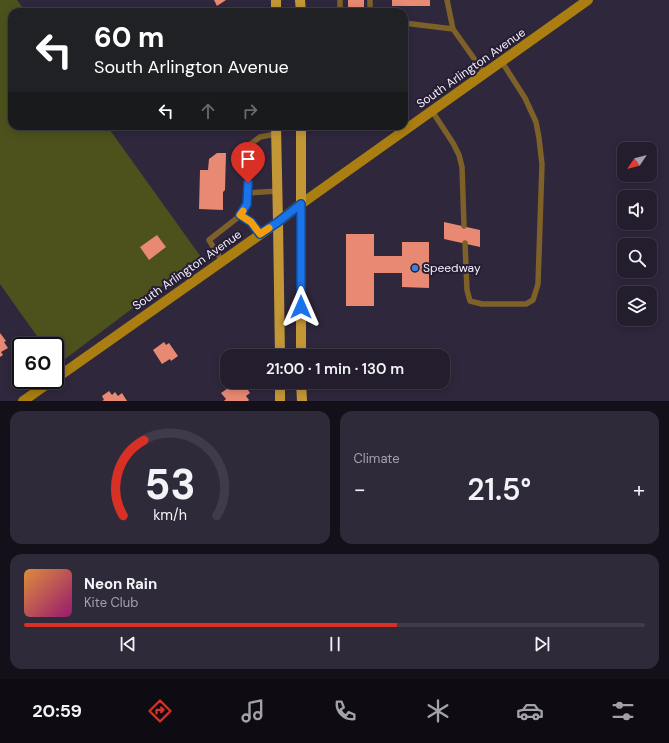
<!DOCTYPE html>
<meta charset="utf-8">
<style>
body{margin:0;font-family:"DM Sans",sans-serif;background:#2f2a39;color:#f1f3f6;height:100vh;display:flex;flex-direction:column;font-size:15px;white-space:nowrap}
*{box-sizing:border-box;margin:0}
p{font-size:13px;color:#a3a2aa}
.icon{flex:none;width:22px;height:22px;fill:none;stroke:currentColor;stroke-width:2;stroke-linecap:round;stroke-linejoin:round}
.map{position:relative;height:401px;overflow:hidden}
.sheet{display:flex;flex-direction:column;gap:10px;padding:10px;background:#131019;flex:1}
.sheet>*{flex:none}
.top-card{position:absolute;left:8px;top:8px;width:400px;height:122px;border-radius:12px;box-shadow:0 2px 10px #0003,0 0 0 1px #403b49;background:#202124;color:#fff;overflow:hidden}
.needle{width:26px;rotate:235deg}
.buttons{position:absolute;left:617px;top:142px;display:grid;gap:8px}
.buttons a{display:grid;place-items:center;width:40px;height:40px;border-radius:8px;background:#231d2d;box-shadow:0 2px 10px #0003,0 0 0 1px #403b49;font-size:20px}
.speed{position:absolute;left:12px;top:337px;display:flex;gap:8px;font-size:20px;font-weight:700;text-align:center}
.speed>*{display:grid;place-content:center;width:52px;height:52px;border-radius:50%;background:#231d2d;box-shadow:0 2px 10px #0003,0 0 0 1px #403b49;line-height:1}
.speed .limit{border:2px solid #111;border-radius:6px;background:#fff;color:#111}
.pin{position:absolute;display:grid;place-items:center;width:34px;height:34px;color:#fff;margin:-41px -17px;border-radius:50% 50% 50% 0;rotate:-45deg;box-shadow:0 0 4px #0007}
.pin .icon{rotate:45deg}
.me{position:absolute;width:44px;margin:-22px;rotate:0deg;stroke-linejoin:round;filter:drop-shadow(0 0 3px #0008)}
.turn{display:flex;align-items:center;gap:14px;height:84px;padding:0 20px;font-size:18px}
.turn .icon{width:52px;height:52px;stroke-width:2.5}
.turn b{display:block;font-size:28px;line-height:34px}
.lanes{display:flex;align-items:center;height:38px;padding:0 20px;background:#0003;justify-content:center;gap:20px;direction:ltr}
.lanes .off{opacity:.35}
.big{font-size:30px;font-weight:600;line-height:1.1}
.sheet .widget{flex:1;display:flex;flex-direction:column;justify-content:center;gap:6px;min-width:0;padding:0 14px;border-radius:12px;background:#2f2a39}
.sheet .dial{align-items:center;gap:0}
.dial svg{height:104px;overflow:visible;fill:none;stroke:#403b49;stroke-width:7;stroke-linecap:round;text-anchor:middle}
.dial text{fill:#f1f3f6;stroke:none}
.song{display:flex;align-items:center;gap:12px}
.cover{width:48px;height:48px;border-radius:6px;background:linear-gradient(135deg,hsl(30 70% 55%),hsl(320 70% 35%))}
.played{height:4px;border-radius:2px;background:linear-gradient(90deg,#d93025 60%,#403b49 60%)}
.keys{display:flex;justify-content:space-around;direction:ltr}
.heat{display:flex;justify-content:space-between;align-items:center;font-size:22px;direction:ltr}
.sheet .tiles{flex:1;display:grid;gap:10px;grid-template-columns:1fr 1fr}
.widget:last-child{grid-column:span 2}
.trip{position:absolute;left:220px;top:349px;width:230px;height:40px;border-radius:12px;background:#231d2d;box-shadow:0 2px 10px #0003,0 0 0 1px #403b49;font-weight:600;line-height:40px;text-align:center}
.menu{display:flex;height:64px;justify-content:space-around;align-items:center;background:#0e0c12;color:#a3a2aa}
.menu .icon{width:28px;height:28px}
.menu .current{color:#d93025}
.menu b{font-size:18px;color:#f1f3f6}
.map>svg:first-child{display:block}
</style>
<div class="map">
<svg width="669" height="401" viewBox="0 0 669 401">
<rect width="100%" height="100%" fill="#2f273c"/>
<!-- green -->
<path fill="#4d521d" d="M0 0H17L26 12H12V126H107L201 257 57 365 55 362V346H44L0 284Z"/>
<!-- building -->
<path fill="#e88973" d="M214 0H226L217 6Z
M348 0H364V12H348Z
M392 0H430V6H392Z
M217 153H226L225 190 223 192V210L199 209 200 170H208L209 159Z
M444 222 480 230V247L444 239Z
M346 234H374V256H402V242H429V288L402 287V273H374V306H346Z
M157 235 166 247 149 260 140 247Z
M0 333 6 341 4 342 8 348 1 352 3 355 0 357Z
M164 342 166 345 169 343 178 356 171 361 170 359 162 364 153 350Z
M237 382 240 387 244 384 250 393 246 396 249 400 248 401H224L226 399 221 393Z
M109 391 112 395 115 392 118 396 122 393 127 401H102L104 400 102 396Z"/>
<g fill="none" stroke-linecap="round" stroke-linejoin="round">
<!-- lane -->
<path stroke="#7d6129" stroke-width="5.5" d="M340 0V12
M370 0V12
M447 0 453 29 485 74
M404 23 453 29
M432 111 453 143 459 155 462 167 464 226
M248 193 278 191
M241 215 251 222 261 234
M465 243 467 290 470 301 482 304H526L533 300 538 284 542 164 539 138 536 122 525 98 502 62
M222 261 209 240 241 215 247 204 248 146 260 137 276 134"/>
<!-- secondary -->
<path stroke="#aa7e10" stroke-width="10" d="M55 379 278 222 301 204 588 0
M23 401 53 380"/>
<!-- primary -->
<path stroke="#c49736" stroke-width="10" d="M300 0 301 12
M276 12V0
M276 126 278 222 280 356
M301 126V356
M280 382V401
M301 382 302 401"/>
</g>
<g fill="none" stroke-linecap="round" stroke-linejoin="round">
<defs>
<path id="route" d="M248 183 247 204 240 215 251 222 260 234 278 222 301 204V307"/>
</defs>
<!-- route casing -->
<use href="#route" stroke="#114b97" stroke-width="10"/>
<!-- route -->
<use href="#route" stroke="#1a73e8" stroke-width="7"/>
<!-- slow -->
<path stroke="#f59e0b" stroke-width="7" d="M243 211 240 215 251 222 260 234 269 228"/>
</g>
<!-- markers -->
<circle fill="#3f7fe0" stroke="#251d32" stroke-width="1.5" cx="415" cy="268" r="4"/>
<g text-anchor="middle" dominant-baseline="central" stroke-width="4" stroke-linejoin="round" paint-order="stroke">
<!-- street labels -->
<g font-size="12" fill="#f5f0fe" stroke="#251d32">
<text transform="translate(471 68) rotate(-35)">South Arlington Avenue</text>
<text transform="translate(187 270) rotate(-35)">South Arlington Avenue</text>
</g>
<!-- poi labels -->
<g font-size="12" fill="#f5f0fe" stroke="#251d32" text-anchor="start">
<text x="423" y="268">Speedway</text>
</g>
</g>
</svg>
<div class="buttons">
<a><svg class="needle" viewBox="-14 -14 28 28"><path d="M0-13l5 13h-10z" fill="#e53935"/><path d="M0 13l5-13h-10z" fill="#a3a2aa"/></svg></a>
<a><svg class="icon" aria-label="sound" viewBox="0 0 24 24"><path d="M4 9h4l5-4v14l-5-4H4zM17 9q2 3 0 6"/></svg></a>
<a><svg class="icon" aria-label="search" viewBox="0 0 24 24"><circle cx="10" cy="10" r="6"/><path d="M15 15l6 6"/></svg></a>
<a><svg class="icon" aria-label="layers" viewBox="0 0 24 24"><path d="M12 4l9 5-9 5-9-5zM3 14l9 5 9-5"/></svg></a>
</div>
<div class="speed"><div class="limit">60</div></div>
<div class="pin" style="left:248px;top:183px;background:#d93025"><svg class="icon" aria-label="arrive" viewBox="0 0 24 24"><path d="M6 21V4h12l-3 4 3 4H6"/></svg></div>
<svg class="me" style="left:301px;top:307px" viewBox="-20 -20 40 40"><path d="M0-17L14 15 0 8-14 15z" fill="#1a73e8" stroke="#fff" stroke-width="4"/></svg>
<div class="trip">21:00 · 1 min · 130 m</div>
<div class="top-card">
<div class="turn"><svg class="icon" aria-label="left" viewBox="0 0 24 24"><path d="M17 20v-9H6M10 6l-5 5 5 5"/></svg><div><b>60 m</b>South Arlington Avenue</div></div>
<div class="lanes"><svg class="icon" aria-label="left" viewBox="0 0 24 24"><path d="M17 20v-9H6M10 6l-5 5 5 5"/></svg><svg class="icon off" aria-label="ahead" viewBox="0 0 24 24"><path d="M12 20V5M6 11l6-6 6 6"/></svg><svg class="icon off" aria-label="right" viewBox="0 0 24 24"><path d="M7 20v-9h11M14 6l5 5-5 5"/></svg></div>
</div>
</div>
<section class="sheet">
<div class="tiles">
<div class="widget dial"><svg viewBox="0 0 100 80">
<path d="M14 69A42 42 0 1 1 86 69"/>
<path d="M14 69A42 42 0 0 1 30 11" stroke="#d93025"/>
<text x="50" y="56" font-size="32" font-weight="700">53</text>
<text x="50" y="72" font-size="11">km/h</text>
</svg></div>
<div class="widget"><p>Climate</p>
<div class="heat"><a>−</a><b class="big">21.5°</b><a>+</a></div>
</div>
<div class="widget">
<div class="song"><i class="cover"></i><div><b>Neon Rain</b><p>Kite Club</p></div></div>
<div class="played"></div>
<div class="keys"><svg class="icon" aria-label="previous" viewBox="0 0 24 24"><path d="M18 5L8 12l10 7zM5 5v14"/></svg><svg class="icon" aria-label="pause" viewBox="0 0 24 24"><path d="M8 5v14M16 5v14"/></svg><svg class="icon" aria-label="next" viewBox="0 0 24 24"><path d="M6 5l10 7-10 7zM19 5v14"/></svg></div>
</div>
</div>
</section>
<nav class="menu">
<b>20:59</b>
<svg class="icon current" aria-label="directions" viewBox="0 0 24 24"><path d="M12 3l9 9-9 9-9-9zM9 14v-3h6M13 9l2 2-2 2"/></svg>
<svg class="icon" aria-label="music" viewBox="0 0 24 24"><path d="M9 18V5l10-2v13"/><circle cx="6" cy="18" r="3"/><circle cx="16" cy="16" r="3"/></svg>
<svg class="icon" aria-label="phone" viewBox="0 0 24 24"><path d="M5 4h4l2 5-3 2q2 4 5 5l2-3 5 2v4C11 20 4 13 5 4z"/></svg>
<svg class="icon" aria-label="climate" viewBox="0 0 24 24"><path d="M12 3v18M4 7l16 10M4 17L20 7"/></svg>
<svg class="icon" aria-label="car" viewBox="0 0 24 24"><path d="M5 17H2v-5l4-1 3-4h7l3 4 3 1v5h-3M9 17h6M6 11h13"/><circle cx="7" cy="17" r="2"/><circle cx="17" cy="17" r="2"/></svg>
<svg class="icon" aria-label="filters" viewBox="0 0 24 24"><path d="M4 7h16M4 17h16"/><circle cx="9" cy="7" r="2"/><circle cx="15" cy="17" r="2"/></svg>
</nav>
